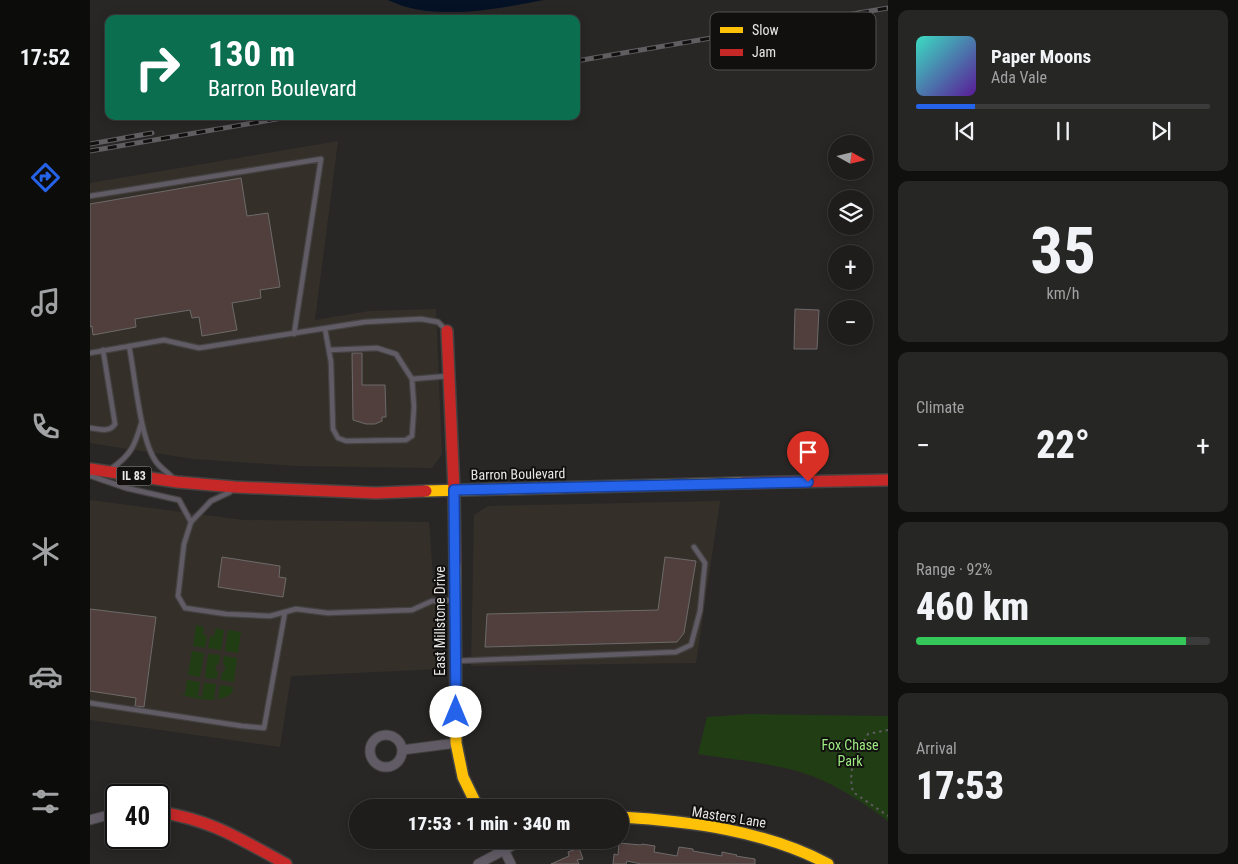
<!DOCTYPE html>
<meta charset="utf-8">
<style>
body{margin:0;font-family:"Roboto Condensed",sans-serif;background:#262625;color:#f1f3f6;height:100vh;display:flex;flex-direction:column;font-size:19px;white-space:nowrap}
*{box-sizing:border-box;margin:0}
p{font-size:16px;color:#a1a2a3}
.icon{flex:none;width:28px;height:28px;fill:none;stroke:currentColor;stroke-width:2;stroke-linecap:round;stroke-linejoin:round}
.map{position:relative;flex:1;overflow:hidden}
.panel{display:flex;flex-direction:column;gap:10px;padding:10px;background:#10100f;width:350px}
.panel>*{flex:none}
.hud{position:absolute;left:15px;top:15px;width:475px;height:105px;border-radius:10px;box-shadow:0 2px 12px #0003,0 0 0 1px #3c3b3b;background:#0b6e4f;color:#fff;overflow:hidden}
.needle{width:32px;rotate:98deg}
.fabs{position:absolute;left:738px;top:135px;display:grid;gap:10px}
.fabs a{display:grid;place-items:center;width:45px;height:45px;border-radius:50%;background:#1e1d1c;box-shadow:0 2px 12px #0003,0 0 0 1px #3c3b3b;font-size:25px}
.speed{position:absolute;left:15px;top:784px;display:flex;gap:10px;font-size:25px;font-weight:700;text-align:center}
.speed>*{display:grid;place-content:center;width:65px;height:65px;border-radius:50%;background:#1e1d1c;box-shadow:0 2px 12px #0003,0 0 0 1px #3c3b3b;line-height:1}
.speed .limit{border:2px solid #111;border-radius:8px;background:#fff;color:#111}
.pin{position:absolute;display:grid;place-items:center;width:42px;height:42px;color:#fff;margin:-51px -21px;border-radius:50% 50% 50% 0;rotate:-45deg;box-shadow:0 0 5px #0007}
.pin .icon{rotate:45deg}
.me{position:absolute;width:55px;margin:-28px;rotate:0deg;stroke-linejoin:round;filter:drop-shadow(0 0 4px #0008)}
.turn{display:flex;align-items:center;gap:18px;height:105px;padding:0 20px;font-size:22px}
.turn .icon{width:65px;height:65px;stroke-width:2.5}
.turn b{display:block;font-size:35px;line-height:42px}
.big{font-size:38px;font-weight:800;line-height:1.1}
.panel .widget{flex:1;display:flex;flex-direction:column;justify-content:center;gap:8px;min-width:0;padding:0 18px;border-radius:10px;background:#262625}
.panel .dial{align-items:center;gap:0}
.dial b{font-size:65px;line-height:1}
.song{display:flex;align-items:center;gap:15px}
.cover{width:60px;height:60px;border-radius:8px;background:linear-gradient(135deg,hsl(170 70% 55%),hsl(270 70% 35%))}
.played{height:5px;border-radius:2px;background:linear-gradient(90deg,#2563eb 20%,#3c3b3b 20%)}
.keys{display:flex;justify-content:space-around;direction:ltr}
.heat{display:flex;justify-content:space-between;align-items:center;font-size:28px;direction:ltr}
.charge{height:8px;border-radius:4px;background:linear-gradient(90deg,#34c759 92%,#3c3b3b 0)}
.trip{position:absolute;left:259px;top:799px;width:280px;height:50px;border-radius:25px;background:#1e1d1c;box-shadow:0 2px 12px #0003,0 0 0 1px #3c3b3b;font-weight:800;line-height:50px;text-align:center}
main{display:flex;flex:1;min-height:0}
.tabs{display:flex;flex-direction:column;width:90px;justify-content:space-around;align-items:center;background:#0c0c0b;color:#a1a2a3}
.tabs .icon{width:35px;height:35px}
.tabs .active{color:#2563eb}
.tabs b{font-size:22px;color:#f1f3f6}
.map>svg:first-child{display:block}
</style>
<main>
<nav class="tabs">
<b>17:52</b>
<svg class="icon active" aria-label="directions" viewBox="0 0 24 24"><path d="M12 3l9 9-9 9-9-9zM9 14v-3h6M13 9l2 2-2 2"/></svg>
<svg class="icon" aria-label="music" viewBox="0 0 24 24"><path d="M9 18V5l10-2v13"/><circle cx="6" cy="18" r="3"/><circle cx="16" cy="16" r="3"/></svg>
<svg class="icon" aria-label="phone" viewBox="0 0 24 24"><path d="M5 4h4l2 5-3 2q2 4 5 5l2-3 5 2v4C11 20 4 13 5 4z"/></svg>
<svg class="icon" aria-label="climate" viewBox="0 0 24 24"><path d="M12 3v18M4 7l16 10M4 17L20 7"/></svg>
<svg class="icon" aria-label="car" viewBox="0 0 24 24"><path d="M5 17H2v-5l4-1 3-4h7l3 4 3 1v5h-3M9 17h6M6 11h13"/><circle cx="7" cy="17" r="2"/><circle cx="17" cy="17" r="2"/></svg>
<svg class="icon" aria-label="filters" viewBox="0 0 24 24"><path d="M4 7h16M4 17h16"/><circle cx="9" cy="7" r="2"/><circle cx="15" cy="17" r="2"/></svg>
</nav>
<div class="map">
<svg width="798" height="864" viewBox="0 0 798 864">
<rect width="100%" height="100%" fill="#282726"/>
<!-- built -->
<path fill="#342f29" d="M248 141 225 320 279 311 346 309 352 454 342 468 206 466 104 459 0 443V183Z
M0 500 153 520 339 522 350 669 201 676 190 747 0 720Z
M630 501 606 663 381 666 384 515 398 506Z"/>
<!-- green -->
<path fill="#203d14" d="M106 625 114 627 113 635 117 636 115 648 103 646Z
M126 628 134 630 131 650 118 648 120 637 124 636Z
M138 630 151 632 148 653 135 651Z
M102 651 114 653 110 677 98 675Z
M118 654 130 655 129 662 125 667 128 673 127 679 115 678Z
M134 656 147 658 144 682 131 680 132 673 136 669 133 663Z
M97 680 110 682 108 696 112 697 114 683 126 684 124 699H128L130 685 143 687 142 693C126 705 108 698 90 695H95Z
M660 714 798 716V821C770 800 738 779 703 770 673 762 639 759 608 754L617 717Z"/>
<!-- water -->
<path fill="#051125" d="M298 0H454C406 9 343 22 298 0Z"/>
<!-- building -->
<path fill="#513f3d" stroke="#6c6b6a" d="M151 178 157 216 178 213 190 287 170 290 171 298 142 303 147 330 112 336 109 317 102 318 100 310 45 319 46 327 3 335 2 326 0 327V204Z
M705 309 729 310 727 349H704Z
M262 353H272V385H295L296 417H292V421L285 424H276L263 420Z
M132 557 190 566 189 577 196 578 193 597 128 587Z
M575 557 606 561 594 633 587 642 395 647 397 614 568 610Z
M0 609 66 617 54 707 45 706 46 698 0 691Z
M529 843 551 845 552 844 565 846 564 852 587 856 589 847 603 849V851L632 856V852L647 855 646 856 665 859V864H551L537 861 536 864H523L524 854 528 855Z
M489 848 493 859 487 860 489 864H461L479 856 478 852Z"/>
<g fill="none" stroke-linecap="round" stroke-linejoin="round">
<defs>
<path id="lane" d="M0 196 231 159 204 334
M235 329 241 362 243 429 248 438 256 441 316 440 322 436 324 407 322 379 306 354 287 348 239 350
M39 346C45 374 50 442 67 463 71 468 77 472 81 476
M0 353 74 340 109 348 275 322 331 319 348 322 356 330
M322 379 358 376
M0 428C10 429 19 433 25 424L13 350
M22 468C41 455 45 445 51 424
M1 476 36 488 89 500 101 522
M140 492 121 501 101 522 94 544 88 596 95 608 136 614 180 616 206 609 238 613 322 610 342 601 364 600
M367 661 586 652 601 645 610 611 615 563 604 547
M0 703 152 726 174 728 195 612"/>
<path id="street" d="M280 751a16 16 0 1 1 32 0a16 16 0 1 1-32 0Z
M312 750 366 743
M0 820 26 813
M409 840 421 864
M388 864 433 840"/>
<path id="slow" d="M336 491 651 483
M365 565 366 743 373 777 388 808
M530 817C600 821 676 831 738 864"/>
<path id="jam" d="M357 331 364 490 365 565
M0 469 87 482 145 487 286 493 336 491
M651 483 798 480
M69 812C122 820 150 839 196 864"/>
</defs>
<!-- lane casing -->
<use href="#lane" stroke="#434241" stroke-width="7"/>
<!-- street casing -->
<use href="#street" stroke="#434241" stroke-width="11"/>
<!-- slow casing -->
<use href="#slow" stroke="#434241" stroke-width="14"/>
<!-- jam casing -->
<use href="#jam" stroke="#434241" stroke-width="14"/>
<!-- path -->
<path stroke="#5e5b60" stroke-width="2" stroke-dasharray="2.5 4" stroke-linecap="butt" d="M798 730 778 734C767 754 757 768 763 792L798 816"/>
<!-- lane -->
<use href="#lane" stroke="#615b65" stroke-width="4.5"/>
<!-- street -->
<use href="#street" stroke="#615b65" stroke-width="9"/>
<!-- slow -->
<use href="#slow" stroke="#ffc107" stroke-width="11"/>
<!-- jam -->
<use href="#jam" stroke="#c62828" stroke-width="11"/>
<defs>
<path id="rail" d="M486 61 798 8
M0 144 62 133
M0 151 204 116"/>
</defs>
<!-- rail casing -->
<use href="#rail" stroke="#615e62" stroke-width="5"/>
<!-- rail -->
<use href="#rail" stroke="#11100f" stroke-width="3" stroke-dasharray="9" stroke-linecap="butt"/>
</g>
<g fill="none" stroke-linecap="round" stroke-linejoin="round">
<defs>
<path id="route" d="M366 712 364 490 718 482"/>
</defs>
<!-- route casing -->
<use href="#route" stroke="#184099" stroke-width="12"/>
<!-- route -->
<use href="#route" stroke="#2563eb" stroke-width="9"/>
</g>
<g text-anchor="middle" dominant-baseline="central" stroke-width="4" stroke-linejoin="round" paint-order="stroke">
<!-- shield labels -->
<rect fill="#11100f" stroke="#a7a6a4" stroke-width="1" x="26.5" y="466.5" width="35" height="19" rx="4"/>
<g font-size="12" font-weight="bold" fill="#e7e6e4">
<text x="44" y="476">IL 83</text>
</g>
<!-- street labels -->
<g font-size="14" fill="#e7e6e4" stroke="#11100f">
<text transform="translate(428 474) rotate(-1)">Barron Boulevard</text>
<text transform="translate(350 621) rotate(-90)">East Millstone Drive</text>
<text transform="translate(639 817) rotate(9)">Masters Lane</text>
</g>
<!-- park labels -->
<g font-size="14" fill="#9dec81" stroke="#11100f">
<text x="760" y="745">Fox Chase<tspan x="760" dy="16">Park</tspan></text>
</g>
</g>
<!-- legend -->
<rect x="620" y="12" width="166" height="58" rx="8" fill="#11100f" stroke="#51504f" stroke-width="1"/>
<rect x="630" y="27" width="23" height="6" fill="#ffc107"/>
<rect x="630" y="49" width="23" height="7" fill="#c62828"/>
<g font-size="14" fill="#e7e6e4">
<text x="662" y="35">Slow</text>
<text x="662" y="57">Jam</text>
</g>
</svg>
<div class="fabs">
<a><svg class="needle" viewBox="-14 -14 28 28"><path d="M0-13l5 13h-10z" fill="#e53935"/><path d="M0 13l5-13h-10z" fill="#a1a2a3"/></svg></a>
<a><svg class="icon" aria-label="layers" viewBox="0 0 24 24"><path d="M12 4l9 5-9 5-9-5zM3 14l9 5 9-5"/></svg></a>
<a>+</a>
<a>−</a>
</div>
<div class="speed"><div class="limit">40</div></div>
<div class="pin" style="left:718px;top:482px;background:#d93025"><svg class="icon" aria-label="arrive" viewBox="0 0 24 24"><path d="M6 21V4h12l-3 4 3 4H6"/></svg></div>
<svg class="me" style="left:366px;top:712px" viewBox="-20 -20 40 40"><circle r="19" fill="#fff"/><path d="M0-13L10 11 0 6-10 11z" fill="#2563eb"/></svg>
<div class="trip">17:53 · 1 min · 340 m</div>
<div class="hud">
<div class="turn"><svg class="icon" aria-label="right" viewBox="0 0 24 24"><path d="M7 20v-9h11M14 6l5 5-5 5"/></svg><div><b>130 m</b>Barron Boulevard</div></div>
</div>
</div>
<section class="panel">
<div class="widget">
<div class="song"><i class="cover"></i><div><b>Paper Moons</b><p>Ada Vale</p></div></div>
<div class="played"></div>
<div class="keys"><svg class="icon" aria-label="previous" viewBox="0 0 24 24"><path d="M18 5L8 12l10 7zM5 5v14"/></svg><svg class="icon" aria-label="pause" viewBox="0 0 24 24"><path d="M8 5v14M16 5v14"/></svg><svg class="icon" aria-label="next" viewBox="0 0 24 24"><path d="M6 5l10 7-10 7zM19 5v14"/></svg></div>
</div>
<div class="widget dial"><b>35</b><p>km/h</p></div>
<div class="widget"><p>Climate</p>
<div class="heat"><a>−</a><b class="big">22°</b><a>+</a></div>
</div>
<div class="widget"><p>Range · 92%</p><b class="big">460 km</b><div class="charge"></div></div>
<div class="widget"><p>Arrival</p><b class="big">17:53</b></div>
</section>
</main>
